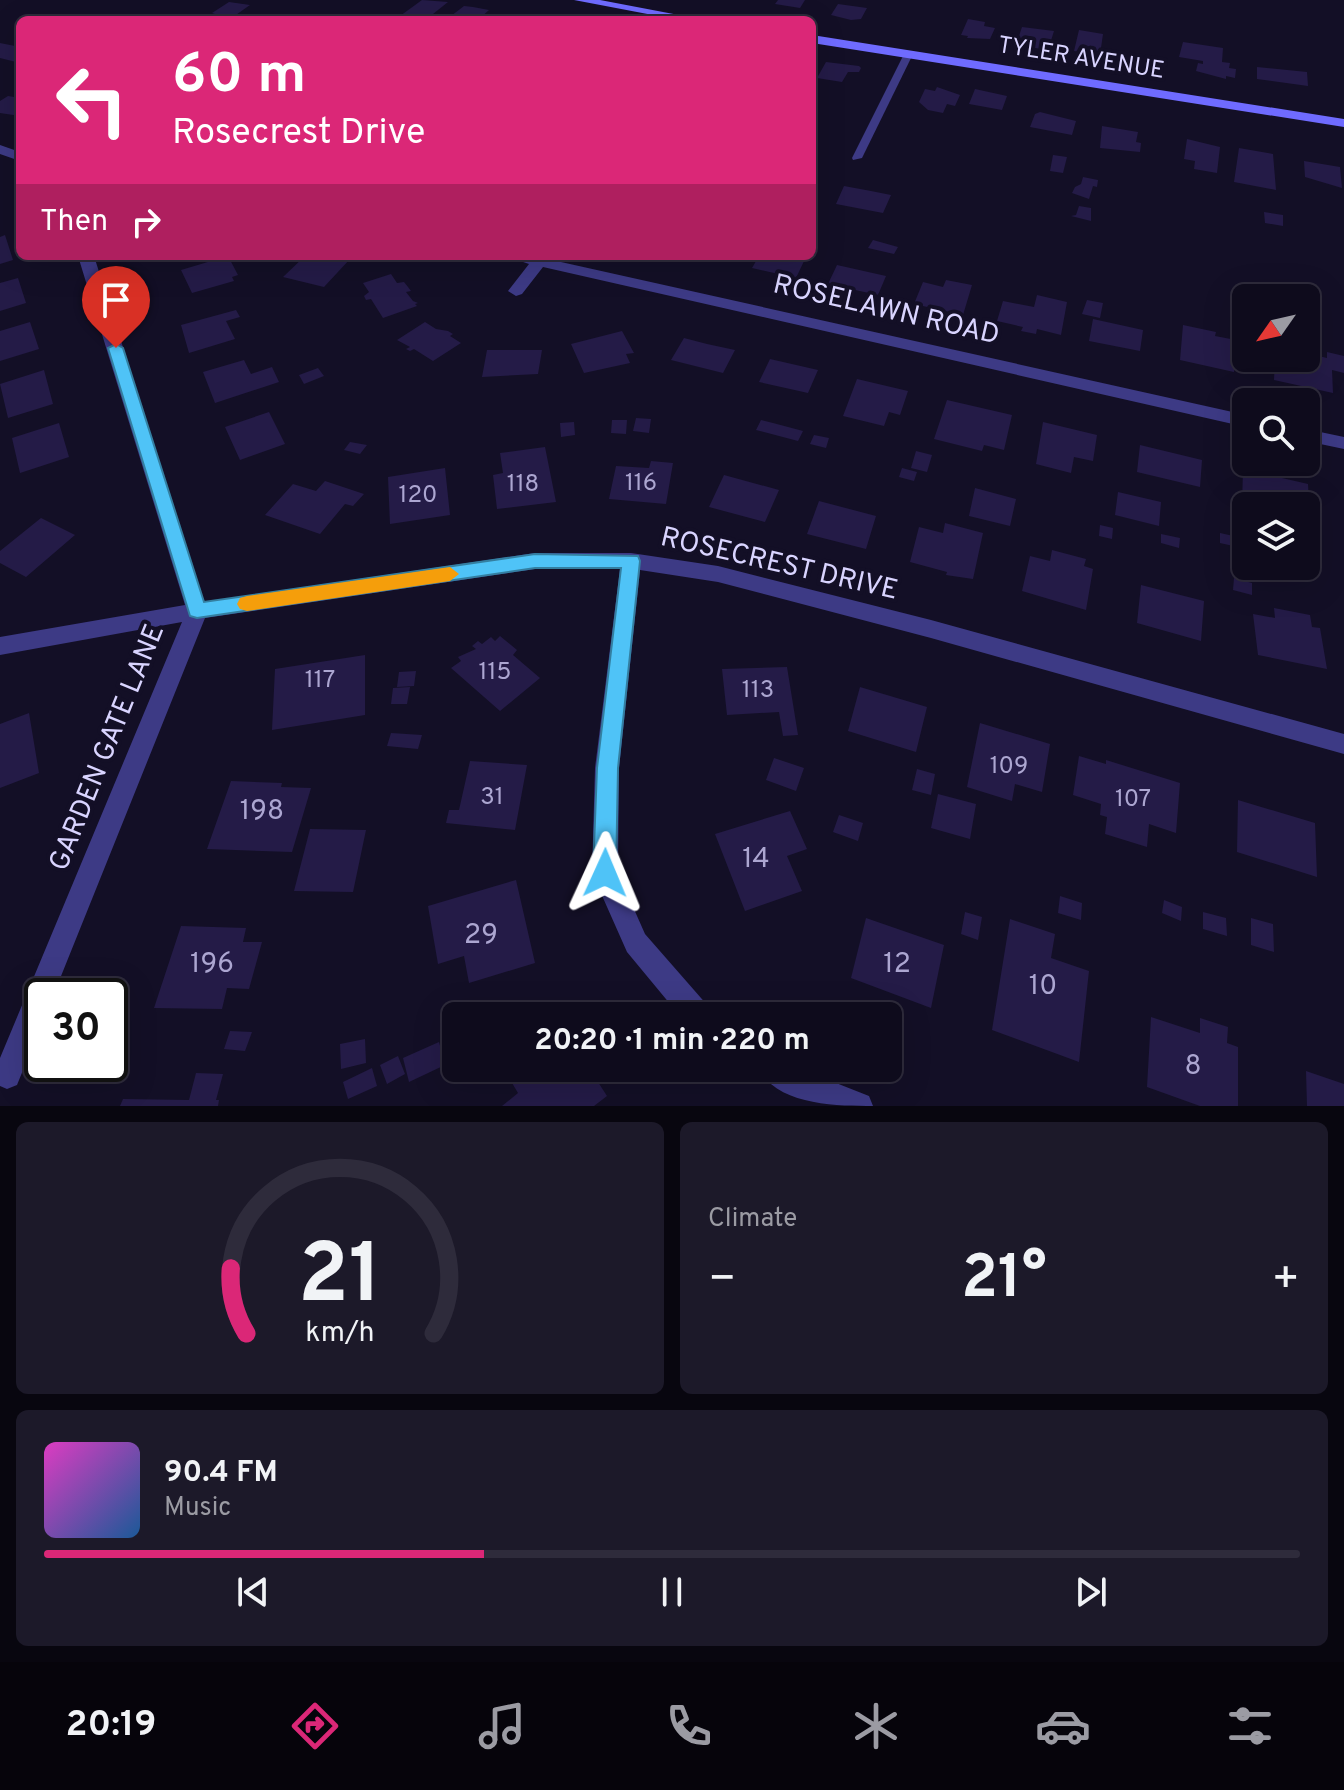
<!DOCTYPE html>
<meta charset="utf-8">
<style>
body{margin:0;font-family:Overpass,sans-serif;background:#1c1929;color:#f1f3f6;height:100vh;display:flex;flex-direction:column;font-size:30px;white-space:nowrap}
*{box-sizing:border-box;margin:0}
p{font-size:26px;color:#9b9ba3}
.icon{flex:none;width:44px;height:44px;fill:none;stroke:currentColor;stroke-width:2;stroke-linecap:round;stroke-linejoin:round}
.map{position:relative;height:1106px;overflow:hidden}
.sheet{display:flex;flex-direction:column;gap:16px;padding:16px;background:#08060f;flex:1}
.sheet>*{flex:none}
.guide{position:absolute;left:16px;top:16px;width:800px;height:244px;border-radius:12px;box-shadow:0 8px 32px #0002,0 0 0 2px #2e2b3b;background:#db2777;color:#fff;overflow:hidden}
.needle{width:52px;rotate:236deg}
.tools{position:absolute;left:1232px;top:284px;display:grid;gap:16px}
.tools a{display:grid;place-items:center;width:88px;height:88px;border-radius:12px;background:#0e0b1c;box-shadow:0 8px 32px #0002,0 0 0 2px #2e2b3b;font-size:40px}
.speed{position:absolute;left:24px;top:978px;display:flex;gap:16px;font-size:40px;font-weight:700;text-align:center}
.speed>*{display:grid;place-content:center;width:104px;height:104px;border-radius:50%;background:#0e0b1c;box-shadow:0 8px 32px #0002,0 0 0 2px #2e2b3b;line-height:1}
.speed .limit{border:4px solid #111;border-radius:12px;background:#fff;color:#111}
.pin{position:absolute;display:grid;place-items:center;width:68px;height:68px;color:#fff;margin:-82px -34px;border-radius:50% 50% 50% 0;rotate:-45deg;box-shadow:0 0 8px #0007}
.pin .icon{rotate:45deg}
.me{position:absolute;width:88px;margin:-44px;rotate:1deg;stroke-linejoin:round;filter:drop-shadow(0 0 6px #0008)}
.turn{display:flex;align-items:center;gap:28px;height:168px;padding:0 24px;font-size:36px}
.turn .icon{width:104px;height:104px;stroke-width:2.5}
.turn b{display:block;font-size:56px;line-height:68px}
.then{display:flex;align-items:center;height:76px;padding:0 24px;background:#0003;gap:16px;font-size:30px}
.big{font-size:60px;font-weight:700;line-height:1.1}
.sheet .widget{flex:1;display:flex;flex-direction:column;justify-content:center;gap:12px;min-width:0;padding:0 28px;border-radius:12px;background:#1c1929}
.sheet .dial{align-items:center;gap:0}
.dial svg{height:208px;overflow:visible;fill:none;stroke:#2e2b3b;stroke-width:7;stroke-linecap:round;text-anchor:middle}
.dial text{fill:#f1f3f6;stroke:none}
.song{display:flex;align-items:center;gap:24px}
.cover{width:96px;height:96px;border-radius:12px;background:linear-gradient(135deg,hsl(310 70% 55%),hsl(210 70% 35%))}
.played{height:8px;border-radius:4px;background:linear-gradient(90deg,#db2777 35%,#2e2b3b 35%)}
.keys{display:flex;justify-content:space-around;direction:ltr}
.heat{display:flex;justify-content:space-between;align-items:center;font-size:44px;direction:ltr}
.sheet .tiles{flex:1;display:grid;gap:16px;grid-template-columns:1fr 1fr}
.widget:last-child{grid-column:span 2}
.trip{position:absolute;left:442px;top:1002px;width:460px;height:80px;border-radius:12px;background:#0e0b1c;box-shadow:0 8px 32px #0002,0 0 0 2px #2e2b3b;font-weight:700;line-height:80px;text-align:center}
.tab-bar{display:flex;height:128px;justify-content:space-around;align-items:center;background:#06040b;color:#9b9ba3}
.tab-bar .icon{width:56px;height:56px}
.tab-bar .current{color:#db2777}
.tab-bar b{font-size:36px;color:#f1f3f6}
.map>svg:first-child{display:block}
</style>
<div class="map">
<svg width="1344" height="1106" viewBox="0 0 1344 1106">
<rect width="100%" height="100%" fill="#130f26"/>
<!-- building -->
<path fill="#241b47" d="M422 0 448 2 428 18 400 16Z
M778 0H805L800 8 775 4Z
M229 2 250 5 233 17H211L215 14 212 13Z
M838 4 867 8 861 19 851 20 831 15Z
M464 6 473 7 489 10 478 20 451 16Z
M968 19 985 22 984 26 995 28 990 39 967 38 968 36 961 35Z
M1022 27 1054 31 1048 50 1016 45Z
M1079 30 1103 34 1100 55 1074 51Z
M1183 42 1223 48 1222 62 1230 63 1229 68 1236 69 1235 78 1226 76V79L1196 71 1198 63 1203 64V61L1179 57Z
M0 43 20 47V59L16 62 0 58Z
M826 62 859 66 861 68 859 72H848L842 82 817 78Z
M1257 67 1307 72 1308 86 1257 79Z
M937 87 960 95 955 106 947 104 943 113 928 110 919 102 925 89 935 91Z
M975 89 1007 96 1002 110 969 104Z
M8 96 20 98V116L0 113V101Z
M1040 112 1076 121 1072 135 1030 127 1035 114Z
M1102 126 1138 132 1136 142 1141 143 1140 152 1100 148Z
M1187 139 1220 147 1217 173 1194 169 1195 161 1184 159Z
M1239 148 1273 154 1276 190 1234 182Z
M1053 155 1067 157 1063 173 1050 171Z
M1304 161 1340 167 1342 188 1305 177Z
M1083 177 1098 180 1097 187 1093 186 1089 199 1072 193 1075 187 1081 184Z
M844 186 871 191 891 195 883 213 836 204Z
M1079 206 1091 208V221L1071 216 1076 215Z
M1264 212 1283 215V226L1265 223Z
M5 235 13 260 0 264V237Z
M873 240 898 247 894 254 868 248Z
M228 256 238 275 232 277 234 281 192 293 181 270Z
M305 256H337L350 259 324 287 283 277Z
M759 256H792L805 259 796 278 752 268Z
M837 265 886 276 878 295 828 284Z
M391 274 397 283 404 282 408 287 411 291 406 292 413 301 418 303 415 304 417 306 383 318 371 299 366 300 364 296 369 292 363 283Z
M18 278 26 303 0 311V283Z
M946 280 972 285 963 315 914 304 923 282 943 287Z
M1037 295 1067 302 1061 335 1037 329 1036 334 1021 331 1023 327 997 321 1003 301 1034 307Z
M1087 300 1103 303 1100 318 1082 314Z
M236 310 240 317 226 321 235 339 189 353 181 325Z
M1093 319 1143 330 1140 351 1089 341Z
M1232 319 1246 322V336L1231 333Z
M30 322 39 349 0 361V331Z
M425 322 436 329 448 331 453 334 450 336 461 343 433 361 414 349 410 351 406 349 410 347 397 340Z
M1183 325 1216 332 1215 336 1236 340 1234 372 1180 360Z
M622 331 634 353 626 354 630 363 584 373 571 344Z
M684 338 707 344 735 350 723 373 671 360Z
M487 350H542L538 374 482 377Z
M1327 352 1344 356V373L1332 370 1333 393 1274 380 1275 358H1306V353L1327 358Z
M770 359 818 370 808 393 759 382Z
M244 360 251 374 272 367 279 382 215 403 203 372Z
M318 368 324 376 304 384 299 375Z
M44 370 53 404 8 418 0 384Z
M857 379 908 391 900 415 889 412 884 426 843 416Z
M947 400 1012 415 1004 450 984 445 982 451 934 439Z
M269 412 285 444 240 460 225 427Z
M636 418 651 419 649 433 633 431Z
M612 420H627L626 434 611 433Z
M761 420 773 423 803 431 798 441 756 430Z
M574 422 575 435 561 437 560 423Z
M1043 422 1097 435 1093 461 1074 457 1071 473 1036 464Z
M59 423 69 457 20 473 12 438Z
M814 435 829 438 826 448 810 444Z
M350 442 367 445 360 454 344 450Z
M1140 445 1202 460 1200 487 1137 472Z
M545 447 556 502 497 509 493 475 503 473 500 453Z
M916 451 932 455 927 472 911 468Z
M651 461 673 463 666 504 609 499 616 466 649 468Z
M445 468 450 515 390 524 388 477Z
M902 468 917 472 914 481 899 477Z
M1243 469 1308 484 1310 522 1306 521V506H1242Z
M724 475 779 490 765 522 709 507Z
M325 481 364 494 353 506 345 504 320 534 265 515 293 484 316 491Z
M975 488 1016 499 1010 526 969 516Z
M1118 492 1161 502 1159 526 1115 515Z
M819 501 876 516 866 549 807 534Z
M41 518 75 535 26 577 0 563V551Z
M945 523 983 533 973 579 946 575 947 572 910 562 919 527 943 533Z
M1100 525 1113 528 1112 539 1099 536Z
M1220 533 1238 537V547L1220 543Z
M1161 534 1180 538 1179 548 1161 543Z
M1052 550 1086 559 1084 566 1093 569 1086 610 1022 591 1030 556 1050 561Z
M1233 558 1246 562V566H1255V577L1232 571Z
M1234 578 1252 583V595L1233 590Z
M1141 585 1204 601 1201 641 1137 623Z
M1274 608 1310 615 1312 627 1320 628 1327 669 1258 655 1253 614 1275 618Z
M500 636 517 650 513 655 540 678 500 711 451 668 461 661 458 657 476 649 472 646 478 641 482 644 491 637 495 641Z
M365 655V715L272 730 275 669Z
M787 667 798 735 783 736 779 712 727 715 722 669Z
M416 671 414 686 397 687 399 672Z
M410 687 407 704H391L393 688Z
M860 687 927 707 916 752 848 731Z
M29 713 39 773 0 788V724Z
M980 723 1050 744 1042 792 1015 784 1012 801 967 787Z
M391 733 422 735 418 749 387 746Z
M1079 756 1106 764V760L1180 783 1176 833 1149 824 1147 847 1105 834 1107 817 1100 815 1101 804 1073 795Z
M774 758 804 768 796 791 766 780Z
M470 761 527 765 515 830 446 823 449 810H459Z
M917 769 935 774 931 795 912 790Z
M231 781 282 783 281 787 311 788 292 852 207 849Z
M938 794 976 804 970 839 931 828Z
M1238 800 1315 823 1317 877 1237 852Z
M790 811 807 849 787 856 802 891 745 911 715 834Z
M839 815 863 823 858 841 833 832Z
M310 829 366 830 353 892 294 891Z
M516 880 535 963 469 983 464 956 438 964 428 906Z
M1060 896 1082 903 1081 920 1058 913Z
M1164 900 1182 907 1181 921 1162 913Z
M965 912 982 917 978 940 961 934Z
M1203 912 1226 918 1227 936 1203 929Z
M866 918 944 945 931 1008 851 978Z
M1251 918 1273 924 1274 952 1251 945Z
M1010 919 1055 934 1051 958 1089 971 1079 1062 992 1030Z
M181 926 246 928 243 942H262L249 989 227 988 222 1009 154 1008Z
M1151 1017 1200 1033V1018L1228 1027 1227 1043 1238 1047V1106H1200L1147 1087Z
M230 1031 252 1032 245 1051 224 1049Z
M365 1039 366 1063 341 1069 340 1044Z
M439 1042 445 1065 409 1082 403 1058Z
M398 1056 405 1074 387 1084 380 1065Z
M372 1068 377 1086 348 1099 343 1082Z
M503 1068H589L607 1096 594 1106H502L518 1093Z
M1306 1071 1344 1084V1106H1307Z
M196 1073 223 1074 216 1100H219L218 1106H120L123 1099 189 1100Z"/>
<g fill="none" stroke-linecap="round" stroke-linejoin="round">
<!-- lane -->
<path fill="#3d3a85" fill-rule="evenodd" d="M905 52 913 54 862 158 853 160 852 158Z"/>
<!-- street -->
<path fill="#3d3a85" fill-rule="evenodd" d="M0 145 20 152V161L0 154Z
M78 256H94L204 602 535 553H631L718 566 931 620 1344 734V754L931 638 718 582 640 570 619 768 618 873 645 934 708 1006 712 1016H680L627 952 592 873 595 768 620 569H535L205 618 53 996H42V1023L17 1085 7 1089 0 1086V1058L182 622 0 655V637L185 605Z
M506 256H534L1246 415V427L543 267 522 294 516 296 508 291 529 264Z
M1306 429 1344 437V449L1306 441Z
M759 1068H798L869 1096 873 1106C838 1106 776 1106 759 1068Z"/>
<!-- secondary -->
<path fill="#6f6bff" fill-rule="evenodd" d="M574 0H600L705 20H679Z
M812 35 1344 119V127L812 43Z"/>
</g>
<!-- route -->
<path fill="#4fc3f7" stroke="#337fa1" stroke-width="2" d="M116 344 123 348 204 602 535 554 638 556 640 561 618 768 616 873 613 880 605 884 597 880 593 873 597 768 621 568H535L197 618 190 616 108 348Z"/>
<!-- slow -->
<path fill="#f59e0b" d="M450 567 459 574 450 581 247 611 240 609 237 604 240 598 247 596Z"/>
<g text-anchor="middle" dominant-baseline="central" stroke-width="8" stroke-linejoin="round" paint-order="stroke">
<!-- far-street labels -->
<g font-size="24" fill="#d9d4ff" stroke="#130f26">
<text transform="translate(1081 59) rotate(9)">TYLER AVENUE</text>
</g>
<!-- number labels -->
<g font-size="24" fill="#aca6d1">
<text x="641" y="484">116</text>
<text x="523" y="485">118</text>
<text x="418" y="496">120</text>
<text x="495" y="673">115</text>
<text x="320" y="681">117</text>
<text x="758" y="691">113</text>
<text x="1009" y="767">109</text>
<text x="492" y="798">31</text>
<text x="1133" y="800">107</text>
</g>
<!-- street labels -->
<g font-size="28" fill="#d9d4ff" stroke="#130f26">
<text transform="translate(886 311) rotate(13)">ROSELAWN ROAD</text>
<text transform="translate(779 565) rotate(13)">ROSECREST DRIVE</text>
<text transform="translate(108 748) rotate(-68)">GARDEN GATE LANE</text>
</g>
<!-- near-number labels -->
<g font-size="28" fill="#aca6d1">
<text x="262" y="812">198</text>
<text x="756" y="860">14</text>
<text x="481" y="936">29</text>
<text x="212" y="965">196</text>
<text x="897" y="965">12</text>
<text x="1043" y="987">10</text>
<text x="1193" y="1067">8</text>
</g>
</g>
</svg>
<div class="tools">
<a><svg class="needle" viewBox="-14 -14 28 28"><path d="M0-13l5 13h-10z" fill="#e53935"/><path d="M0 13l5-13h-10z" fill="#9b9ba3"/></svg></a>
<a><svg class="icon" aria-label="search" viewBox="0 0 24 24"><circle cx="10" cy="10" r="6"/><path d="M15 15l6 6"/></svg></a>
<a><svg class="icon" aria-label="layers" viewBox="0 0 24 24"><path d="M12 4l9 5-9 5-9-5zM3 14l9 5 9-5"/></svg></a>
</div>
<div class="speed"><div class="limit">30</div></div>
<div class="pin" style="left:116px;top:348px;background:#d93025"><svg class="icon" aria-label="arrive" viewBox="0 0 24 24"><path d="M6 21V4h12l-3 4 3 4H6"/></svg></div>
<svg class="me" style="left:605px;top:873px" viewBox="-20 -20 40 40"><path d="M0-17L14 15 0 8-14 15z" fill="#4fc3f7" stroke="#fff" stroke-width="4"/></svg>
<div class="trip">20:20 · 1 min · 220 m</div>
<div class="guide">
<div class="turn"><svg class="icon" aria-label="left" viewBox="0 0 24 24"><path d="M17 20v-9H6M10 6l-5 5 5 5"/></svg><div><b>60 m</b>Rosecrest Drive</div></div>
<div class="then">Then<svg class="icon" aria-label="right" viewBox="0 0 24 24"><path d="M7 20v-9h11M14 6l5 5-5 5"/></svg></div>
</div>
</div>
<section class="sheet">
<div class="tiles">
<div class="widget dial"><svg viewBox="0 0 100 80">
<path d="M14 69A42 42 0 1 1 86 69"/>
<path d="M14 69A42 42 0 0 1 8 44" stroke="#db2777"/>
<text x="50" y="56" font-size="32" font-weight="700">21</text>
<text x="50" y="72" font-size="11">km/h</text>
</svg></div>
<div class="widget"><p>Climate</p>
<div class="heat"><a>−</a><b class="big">21°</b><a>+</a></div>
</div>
<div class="widget">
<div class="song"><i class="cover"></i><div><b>90.4 FM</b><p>Music</p></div></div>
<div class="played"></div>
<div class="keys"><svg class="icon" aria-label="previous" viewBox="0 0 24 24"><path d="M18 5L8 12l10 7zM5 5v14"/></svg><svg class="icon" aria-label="pause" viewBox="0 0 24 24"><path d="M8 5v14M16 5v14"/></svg><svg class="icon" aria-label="next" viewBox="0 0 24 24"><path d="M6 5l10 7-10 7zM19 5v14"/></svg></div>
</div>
</div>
</section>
<nav class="tab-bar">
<b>20:19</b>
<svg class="icon current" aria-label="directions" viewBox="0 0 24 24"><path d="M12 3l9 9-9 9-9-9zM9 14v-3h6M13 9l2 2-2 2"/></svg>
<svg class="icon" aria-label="music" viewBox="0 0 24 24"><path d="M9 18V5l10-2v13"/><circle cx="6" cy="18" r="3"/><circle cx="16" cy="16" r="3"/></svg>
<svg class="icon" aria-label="phone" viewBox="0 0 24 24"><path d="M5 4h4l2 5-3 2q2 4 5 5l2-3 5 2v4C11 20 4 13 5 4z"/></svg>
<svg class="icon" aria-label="climate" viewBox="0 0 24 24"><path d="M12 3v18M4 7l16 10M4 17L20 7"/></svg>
<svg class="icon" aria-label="car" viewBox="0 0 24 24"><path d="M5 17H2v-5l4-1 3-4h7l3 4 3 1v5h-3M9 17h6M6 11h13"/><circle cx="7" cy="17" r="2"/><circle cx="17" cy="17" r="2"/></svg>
<svg class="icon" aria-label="filters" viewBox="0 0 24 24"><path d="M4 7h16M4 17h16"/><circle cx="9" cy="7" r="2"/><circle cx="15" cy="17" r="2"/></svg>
</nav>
